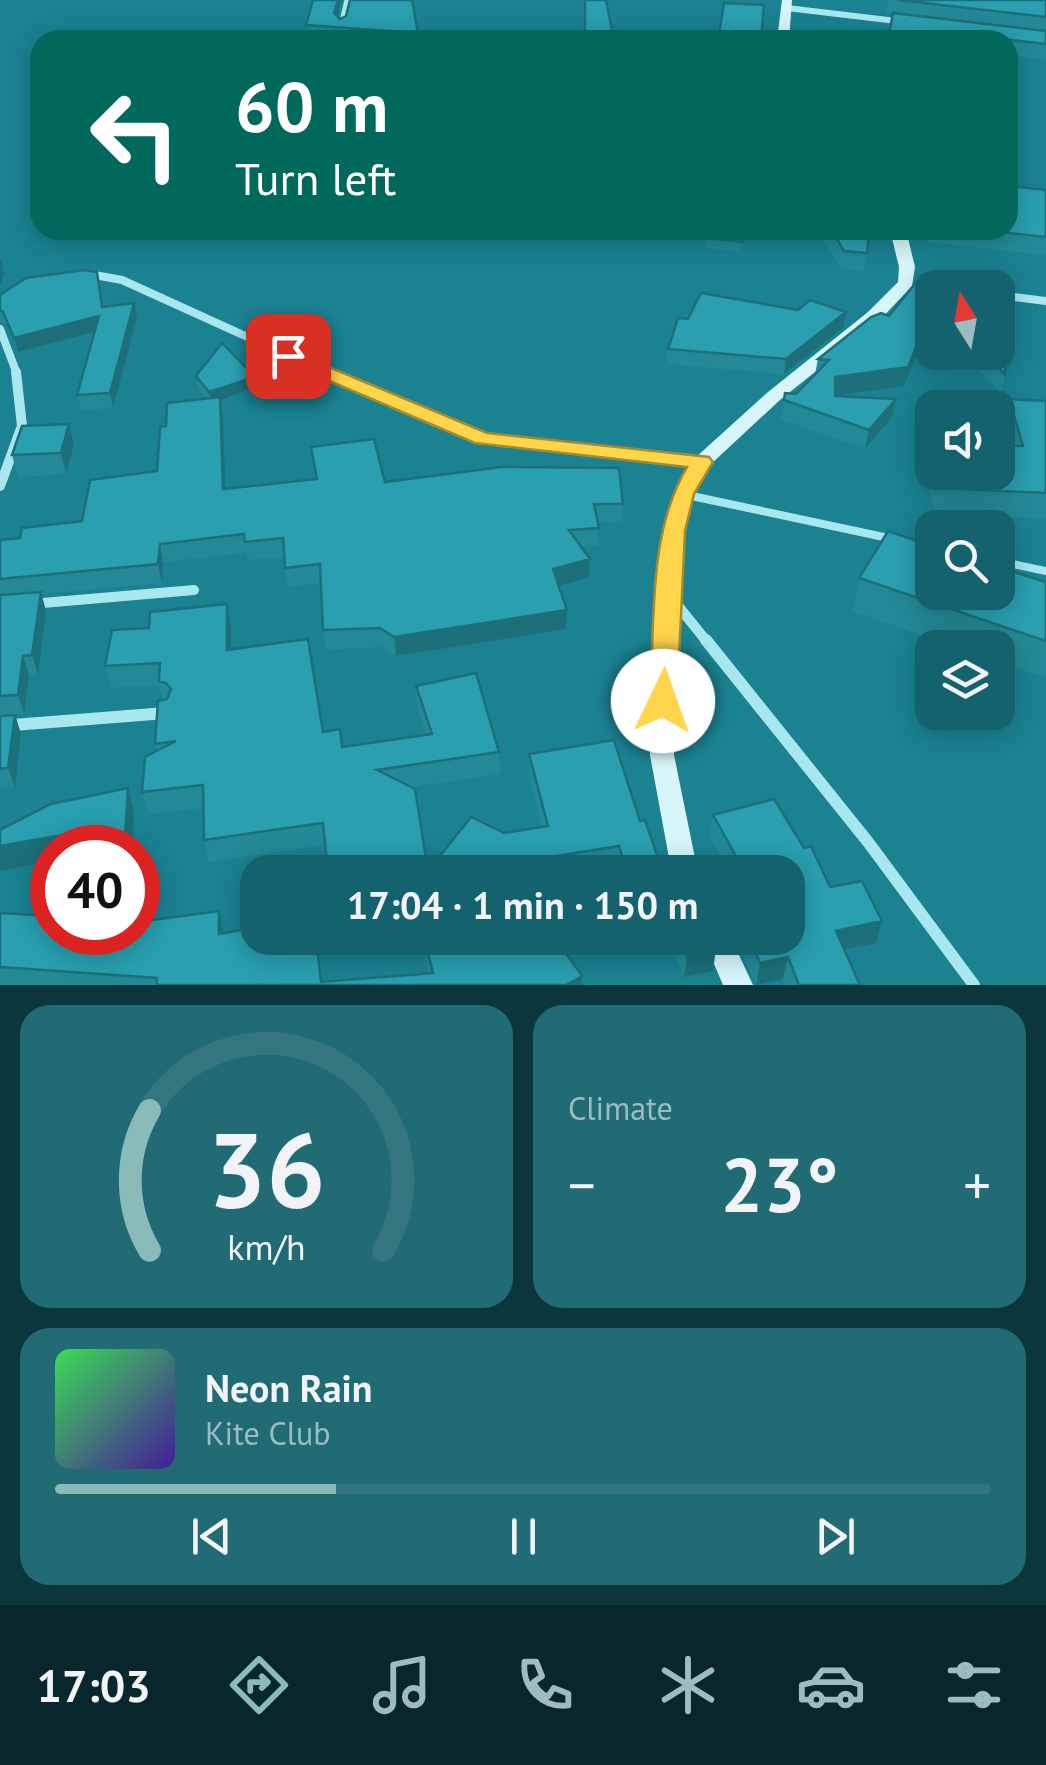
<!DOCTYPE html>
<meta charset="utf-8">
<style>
body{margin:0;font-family:"PT Sans",sans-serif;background:#216b75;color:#f1f3f6;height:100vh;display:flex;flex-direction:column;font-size:38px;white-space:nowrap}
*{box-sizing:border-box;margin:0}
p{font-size:32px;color:#9dbcc2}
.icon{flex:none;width:55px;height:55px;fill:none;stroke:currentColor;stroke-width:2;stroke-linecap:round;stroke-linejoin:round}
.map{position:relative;height:985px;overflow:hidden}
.side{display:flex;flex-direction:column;gap:20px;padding:20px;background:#0b363c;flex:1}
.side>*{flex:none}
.hud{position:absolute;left:30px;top:30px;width:988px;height:210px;border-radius:30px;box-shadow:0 5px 25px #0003;background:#00695c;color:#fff;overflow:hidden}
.needle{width:65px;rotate:349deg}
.tools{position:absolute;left:915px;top:270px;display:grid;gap:20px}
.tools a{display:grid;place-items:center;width:100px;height:100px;border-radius:20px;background:#14626d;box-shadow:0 5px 25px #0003;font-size:50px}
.speed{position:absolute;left:30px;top:825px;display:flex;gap:20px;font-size:50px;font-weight:700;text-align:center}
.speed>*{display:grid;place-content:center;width:130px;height:130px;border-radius:50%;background:#14626d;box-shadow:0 5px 25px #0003;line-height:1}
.speed .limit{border:15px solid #d22;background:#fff;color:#111}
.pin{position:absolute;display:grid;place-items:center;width:85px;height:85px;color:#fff;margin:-42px;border-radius:20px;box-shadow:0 5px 15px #0006}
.me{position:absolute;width:110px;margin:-55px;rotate:3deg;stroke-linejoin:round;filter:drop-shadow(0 0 8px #0008)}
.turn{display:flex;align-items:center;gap:35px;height:210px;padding:0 40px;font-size:45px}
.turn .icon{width:130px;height:130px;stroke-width:2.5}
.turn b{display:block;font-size:70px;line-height:85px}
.big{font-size:75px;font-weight:600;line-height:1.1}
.side .tile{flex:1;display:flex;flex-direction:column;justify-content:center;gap:15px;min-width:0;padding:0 35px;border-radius:30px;background:#216b75}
.side .dial{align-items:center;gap:0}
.dial svg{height:260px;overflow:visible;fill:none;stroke:#337680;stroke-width:7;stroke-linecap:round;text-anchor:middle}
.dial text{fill:#f1f3f6;stroke:none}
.song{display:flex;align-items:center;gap:30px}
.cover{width:120px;height:120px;border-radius:15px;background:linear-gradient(135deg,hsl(130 70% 55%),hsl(260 70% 35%))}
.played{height:10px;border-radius:5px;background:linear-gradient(90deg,#8bbbb9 30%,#337680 30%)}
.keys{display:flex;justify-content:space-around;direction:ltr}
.heat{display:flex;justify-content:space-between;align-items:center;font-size:55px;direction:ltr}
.side .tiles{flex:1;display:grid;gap:20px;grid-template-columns:1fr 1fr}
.tile:last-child{grid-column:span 2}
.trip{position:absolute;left:240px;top:855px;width:565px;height:100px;border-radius:30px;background:#14626d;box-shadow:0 5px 25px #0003;font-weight:600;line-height:100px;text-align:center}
.tabs{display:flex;height:160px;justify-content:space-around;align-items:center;background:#08272c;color:#9dbcc2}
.tabs .icon{width:70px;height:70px}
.tabs .active{color:#8bbbb9}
.tabs b{font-size:45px;color:#f1f3f6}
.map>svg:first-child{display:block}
</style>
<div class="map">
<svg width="1046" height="985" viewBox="0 0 1046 985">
<rect width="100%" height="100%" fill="#1a8291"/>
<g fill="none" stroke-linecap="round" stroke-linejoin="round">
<!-- lane-far1 -->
<path stroke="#a9e7ef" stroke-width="5" d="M341 25 347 0
M669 37 684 40"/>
<!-- lane -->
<path stroke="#a9e7ef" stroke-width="8" d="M687 495 893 539
M998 561 1046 571"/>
<!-- street-far3 -->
<path stroke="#a9e7ef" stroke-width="6" d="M787 8 905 22"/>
<!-- street-far2 -->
<path stroke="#a9e7ef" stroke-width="8" d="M89 274 122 280 329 374
M998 295 1046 301
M0 329 17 374"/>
<!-- street-far1 -->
<path stroke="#a9e7ef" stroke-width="10" d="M323 372 483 439 702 462
M0 486 22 426 16 372
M671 597 708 643
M31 604 194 590"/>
<!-- street -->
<path stroke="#a9e7ef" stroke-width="12" d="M706 640 868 842 974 985
M0 726 166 713"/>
<!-- secondary -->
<path fill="#d7f6fa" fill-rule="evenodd" d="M782 0H792L789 40H777Z
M890 230H906L915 267 912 286 880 320 780 400 710 465 693 494 680 556 674 755 695 858 703 872H676L669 858 650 755 658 556 673 494 695 458 768 392 868 312 898 282 899 267Z
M703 938H731L753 985H723Z"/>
</g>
<!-- wall -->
<path fill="#238996" d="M313 0H342L337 16 340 19 418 33V40H344L308 37 306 25Z
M888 0H1046V60L1008 55V40H888L893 14 886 13Z
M1046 190V255L926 242V230H1008Z
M709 230H748L741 252 705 248Z
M818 230H868L867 253 864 271 841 268Z
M97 272 103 307 137 317 113 408 81 410 77 395 95 332 18 352 7 325 0 322V295Z
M945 278 943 288H932V318L904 386 835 395 892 417 865 449 781 419 785 393 796 394 815 374 818 359 889 316Z
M798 310 846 312 844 327 784 374 666 364 668 349 688 319Z
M964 352H998L1005 375 1001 394Z
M196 376 255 377 256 387 220 400 223 415 225 489 316 479 311 447 385 482 623 504 622 523 598 522V546L582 547 590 559 589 577 559 586 567 610 566 629 396 656 381 647 325 650 321 583 288 587 284 557 248 560 246 553 163 562 162 583 41 594 46 611 38 674 29 675 24 714 11 715H15L21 734 15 787 0 789V540L20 538 82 521 157 471 166 426 207 399 198 387Z
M1009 399 1046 401V519L935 513 924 466 930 441H932V472H998L1009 445 1002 423Z
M74 445 66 474 18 477 12 455Z
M859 578 1046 582V678L998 661V648H958L853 611Z
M231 625V650L342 747 426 735 417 707 416 686 499 752 500 774 412 787 428 871 504 833 542 827 529 776V754L640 821 662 870 723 860 710 837 713 815 804 848 830 887 882 921 876 943 844 950 860 985H785L783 979 756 985 735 938H788V872H619L618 868 591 872H328L325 845 209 862 204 840V808L148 814 142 792 157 751 155 744 163 700 159 685 111 688 105 666Z
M134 811 132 848H52V861L0 871V830Z
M219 911 224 933 258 938H317L322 982 429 973 422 944 388 938H498L503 953 582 985H0V913L145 921Z
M669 938H712L713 971 684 977Z"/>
<!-- shaded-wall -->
<path fill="#1d6f7a" d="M338 0H342L335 25 334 13Z
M1 260 4 274 0 285V262Z
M134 303 137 317 113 408 110 393Z
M932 308V317L904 386 831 396 835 377Z
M846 312 844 327 784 374 786 359Z
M99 316 102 330 18 352 14 338Z
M255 377 256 387 220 400 223 415 226 507 209 392Z
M896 399 892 417 865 449 869 430Z
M69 424 74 445 66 474 61 453Z
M160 544 163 562 162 583 158 564Z
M590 559 589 577 552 588 553 569Z
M41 592 46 611 38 674 32 655Z
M227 604 231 625V672L227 650Z
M567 610 566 629 396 656 394 637Z
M23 656 29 675 24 714 18 695Z
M15 715 21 734 15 787 8 768Z
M128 788 134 811 132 848H128L125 837Z
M91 830 90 841 91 848H52V861L0 871V846Z
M139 899 145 921 138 922Z
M219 911 224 933 219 934Z
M882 921 876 943 831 952 836 931Z
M716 949 713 971 684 977 687 956Z
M788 957 783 979 756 985 760 963Z
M582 976V985H566Z"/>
<!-- building -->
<path fill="#299faf" stroke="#1d6f7a" stroke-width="2.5" d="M313 0H338L334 13 340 19 346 16 350 0H412L418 33 306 25Z
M585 0H606L614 40H585Z
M898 0H1046V17Z
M724 3 764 5 761 40H718Z
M893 13 1046 31V44L975 36V40H888Z
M1008 186 1046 190V237L982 230H1008Z
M709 230H746L742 242 706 238Z
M832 230H868L869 232 867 253 844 251Z
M84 270 97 272 102 307 134 303 110 393 77 395 99 316 14 338 3 312 0 310V295L26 278Z
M922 275 945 278 941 288H932V308L908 367 835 377V396L896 399 869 430 784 400 785 393 796 394 829 360 818 359 871 317 881 313 889 316Z
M701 293 798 310 810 300 846 312 786 359 668 349 678 318 688 319Z
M998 303 1008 304 1005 375 985 352H998Z
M222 343 255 377 209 392 196 376Z
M220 397 223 489 317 479 311 447 374 439 385 482 501 467 619 468 623 504H594L599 528 569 530 590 559 553 569 567 610 394 637 380 628 323 630 320 564 285 568 283 538 245 542 244 534 160 544 158 564 0 579V540L20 538 22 528 82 521 90 480 157 471 160 427 166 426 167 403Z
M1009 399 1046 401V493L941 488 937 472H998V445L1023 446Z
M69 424 61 453 12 455 22 426Z
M888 531 932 546V592H998V567L1046 582V641L859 578Z
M41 592 32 655 23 656 18 695 0 696V595Z
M227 604V650L308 639 323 732 340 729 342 747 432 734 416 686 476 673 499 752 377 770 415 789 428 871 471 817 504 833 548 826 529 754 614 740 640 821 645 820 662 870 737 858 713 815 774 799 804 848 811 846 830 887 862 881 882 921 836 931 860 985H799L788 957 760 963 749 938H788V872H627L619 846 525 861 529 872H328L323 823 204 840 203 785 142 792 145 757 176 741 155 744 158 701 167 699 171 689 166 683 159 681 160 663 105 666 112 630 149 628 150 612Z
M15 715 8 768 0 769V716Z
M128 788 125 837 90 841 91 830 0 846V830L51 804Z
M138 899H139L138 922 219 911V934L258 927V938H316L321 982 433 973 424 938H498L503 953 561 946 582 976 566 985H157V978L0 967V913L35 915 52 913V932H138Z
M680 938H712L716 949 687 956Z"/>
<!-- route -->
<path fill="#ffd54a" stroke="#a68a30" stroke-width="2.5" d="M288 350 487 433 709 457 713 462 694 494 685 531 677 701 673 708H654L650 701C655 624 647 535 687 467L475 443 280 360 278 356Z"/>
</svg>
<div class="tools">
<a><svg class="needle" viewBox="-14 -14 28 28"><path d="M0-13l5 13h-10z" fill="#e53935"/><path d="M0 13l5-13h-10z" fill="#9dbcc2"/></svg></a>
<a><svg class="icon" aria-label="sound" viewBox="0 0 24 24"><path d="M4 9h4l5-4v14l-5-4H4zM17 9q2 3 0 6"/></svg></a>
<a><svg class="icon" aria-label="search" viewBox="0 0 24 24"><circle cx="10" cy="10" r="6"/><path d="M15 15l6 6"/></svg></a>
<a><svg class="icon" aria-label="layers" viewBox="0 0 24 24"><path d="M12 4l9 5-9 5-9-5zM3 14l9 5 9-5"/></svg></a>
</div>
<div class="speed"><div class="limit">40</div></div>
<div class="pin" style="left:288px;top:356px;background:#d93025"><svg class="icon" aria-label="arrive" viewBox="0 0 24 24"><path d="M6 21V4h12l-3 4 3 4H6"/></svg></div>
<svg class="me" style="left:663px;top:701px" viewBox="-20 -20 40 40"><circle r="19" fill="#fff"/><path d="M0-13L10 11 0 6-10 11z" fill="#ffd54a"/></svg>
<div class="trip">17:04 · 1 min · 150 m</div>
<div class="hud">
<div class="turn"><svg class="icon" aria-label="left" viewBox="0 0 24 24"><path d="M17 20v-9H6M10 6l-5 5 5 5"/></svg><div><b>60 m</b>Turn left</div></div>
</div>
</div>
<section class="side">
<div class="tiles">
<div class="tile dial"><svg viewBox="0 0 100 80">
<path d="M14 69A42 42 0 1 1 86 69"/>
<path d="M14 69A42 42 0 0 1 14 26" stroke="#8bbbb9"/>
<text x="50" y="56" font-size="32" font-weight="700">36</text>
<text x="50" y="72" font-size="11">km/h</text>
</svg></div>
<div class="tile"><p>Climate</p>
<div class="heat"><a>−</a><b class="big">23°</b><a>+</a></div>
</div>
<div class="tile">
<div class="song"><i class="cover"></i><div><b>Neon Rain</b><p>Kite Club</p></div></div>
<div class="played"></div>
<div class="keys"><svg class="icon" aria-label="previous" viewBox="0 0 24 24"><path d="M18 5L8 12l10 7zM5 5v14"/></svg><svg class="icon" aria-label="pause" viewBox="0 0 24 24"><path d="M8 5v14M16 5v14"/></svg><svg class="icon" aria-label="next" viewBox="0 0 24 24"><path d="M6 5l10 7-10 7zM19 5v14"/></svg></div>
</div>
</div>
</section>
<nav class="tabs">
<b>17:03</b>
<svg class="icon active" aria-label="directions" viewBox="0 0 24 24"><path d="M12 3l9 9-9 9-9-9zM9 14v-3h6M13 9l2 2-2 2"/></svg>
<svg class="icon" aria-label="music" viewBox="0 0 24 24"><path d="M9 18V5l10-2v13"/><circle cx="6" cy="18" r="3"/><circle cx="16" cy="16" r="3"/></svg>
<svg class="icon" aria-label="phone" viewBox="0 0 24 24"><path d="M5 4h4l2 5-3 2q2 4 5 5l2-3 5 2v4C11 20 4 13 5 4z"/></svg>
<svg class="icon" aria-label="climate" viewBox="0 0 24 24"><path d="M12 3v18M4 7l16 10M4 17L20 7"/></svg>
<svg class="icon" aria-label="car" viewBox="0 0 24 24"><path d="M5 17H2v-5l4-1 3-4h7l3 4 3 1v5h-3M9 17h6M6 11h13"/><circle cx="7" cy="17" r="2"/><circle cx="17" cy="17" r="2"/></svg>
<svg class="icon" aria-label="filters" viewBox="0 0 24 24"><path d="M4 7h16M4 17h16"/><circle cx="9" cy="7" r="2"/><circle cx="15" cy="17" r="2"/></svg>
</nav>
